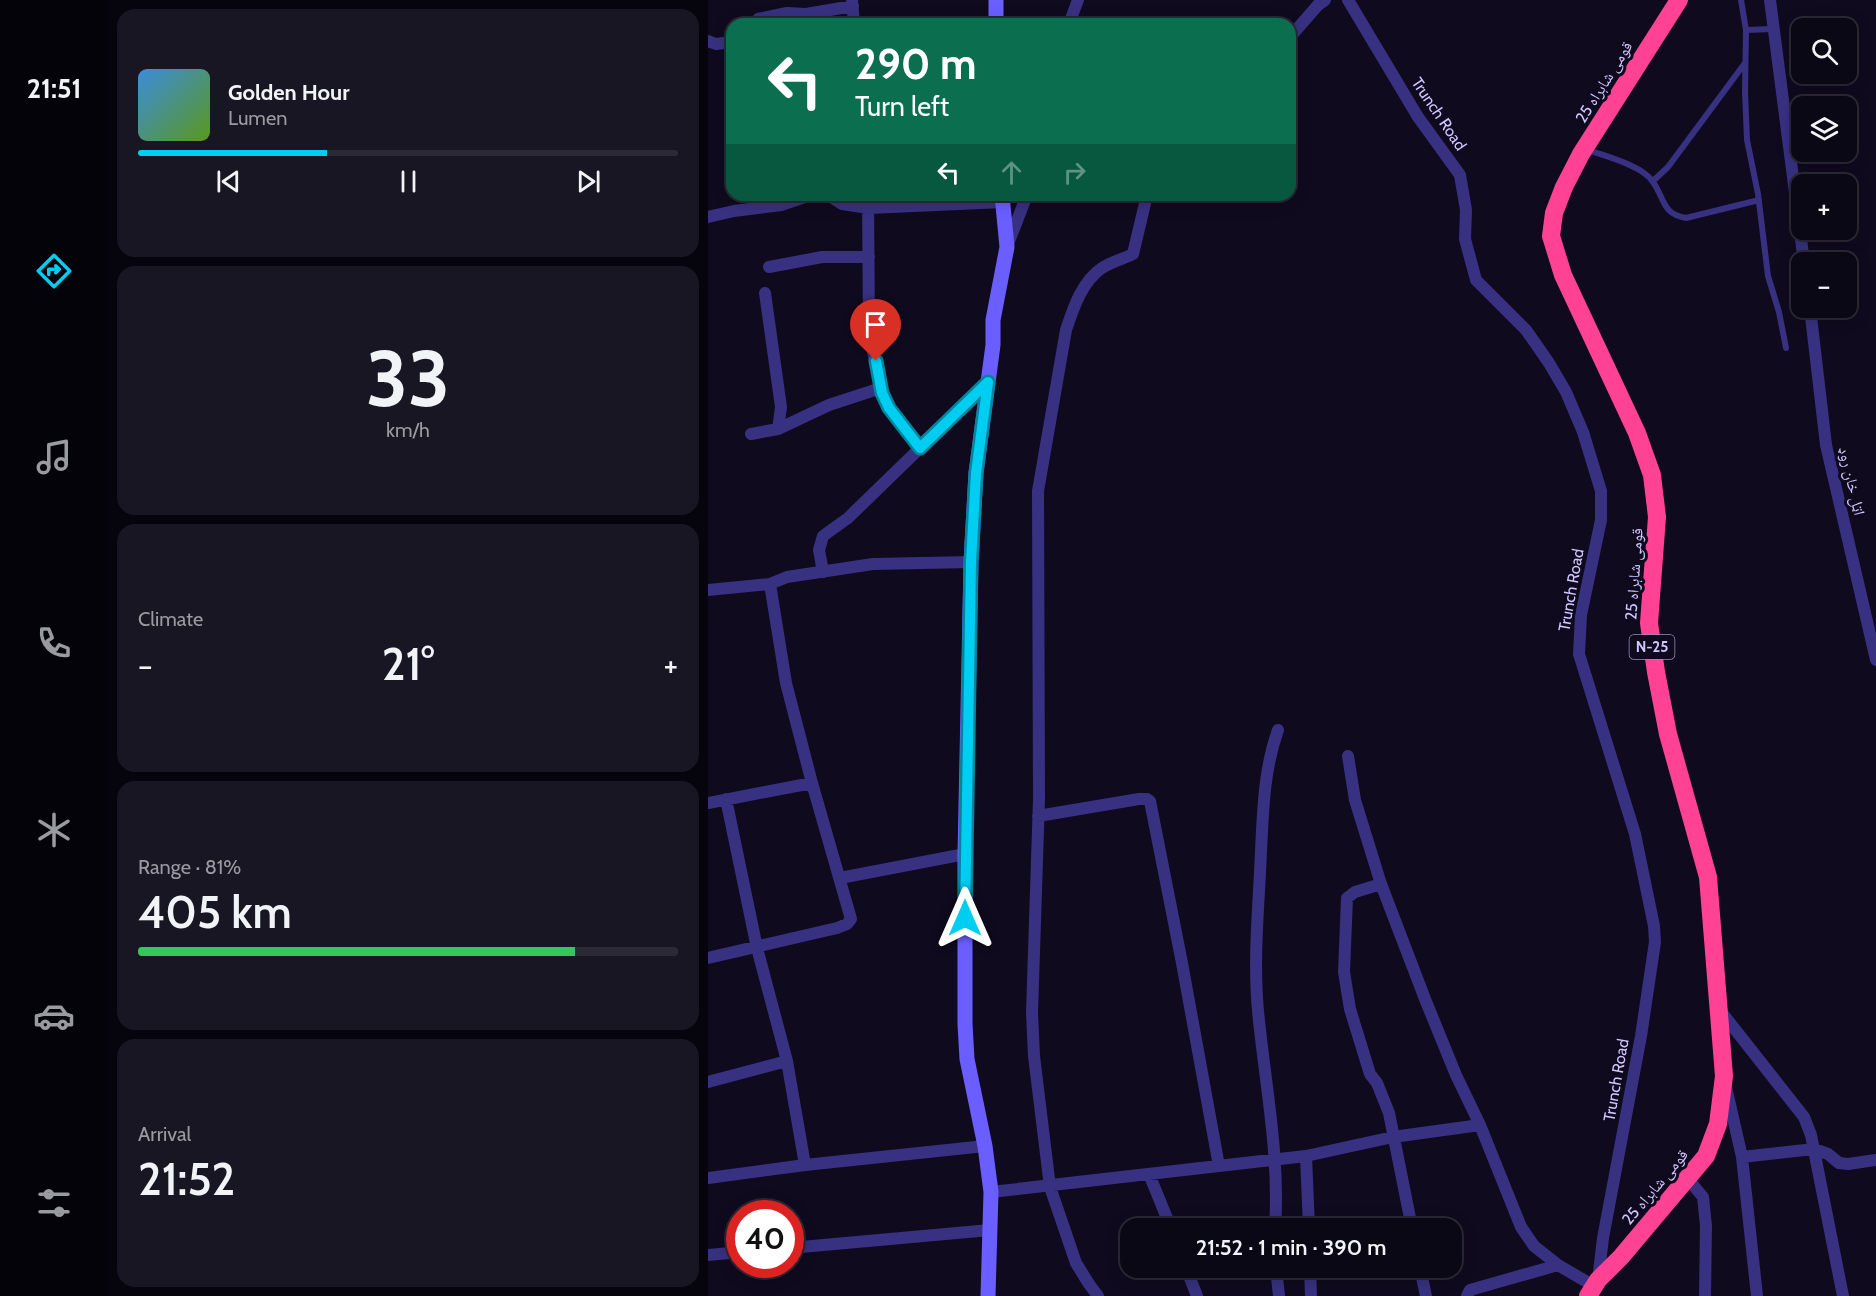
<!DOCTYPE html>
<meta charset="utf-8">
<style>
body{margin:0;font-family:Cabin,"Noto Naskh Arabic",sans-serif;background:#191623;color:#f1f3f6;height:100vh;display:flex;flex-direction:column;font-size:22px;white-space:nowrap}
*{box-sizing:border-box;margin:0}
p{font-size:20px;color:#9a9aa1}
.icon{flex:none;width:33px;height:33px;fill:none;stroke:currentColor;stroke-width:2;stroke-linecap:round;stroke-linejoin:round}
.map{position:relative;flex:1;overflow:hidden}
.side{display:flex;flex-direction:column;gap:9px;padding:9px;background:#06040c;width:600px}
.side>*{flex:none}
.guide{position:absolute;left:18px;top:18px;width:570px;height:183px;border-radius:18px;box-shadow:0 3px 15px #0003,0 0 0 2px #2b2935;background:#0b6e4f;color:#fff;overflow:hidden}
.controls{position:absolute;left:1083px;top:18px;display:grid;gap:12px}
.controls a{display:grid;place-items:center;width:66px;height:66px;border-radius:12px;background:#0b0816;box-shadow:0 3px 15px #0003,0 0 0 2px #2b2935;font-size:30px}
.speed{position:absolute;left:18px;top:1200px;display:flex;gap:12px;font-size:30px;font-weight:700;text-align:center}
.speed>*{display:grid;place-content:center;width:78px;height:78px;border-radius:50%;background:#0b0816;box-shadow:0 3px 15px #0003,0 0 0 2px #2b2935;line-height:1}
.speed .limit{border:9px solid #d22;background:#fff;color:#111}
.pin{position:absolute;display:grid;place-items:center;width:51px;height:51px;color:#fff;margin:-62px -26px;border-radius:50% 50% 50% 0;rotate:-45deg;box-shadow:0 0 6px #0007}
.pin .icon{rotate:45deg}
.me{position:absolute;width:66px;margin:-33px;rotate:0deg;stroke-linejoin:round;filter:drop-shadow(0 0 4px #0008)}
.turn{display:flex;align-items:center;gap:21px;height:126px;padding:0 30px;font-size:27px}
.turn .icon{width:78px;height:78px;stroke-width:2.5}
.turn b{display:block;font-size:42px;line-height:51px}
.lanes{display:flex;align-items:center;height:57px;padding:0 30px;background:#0003;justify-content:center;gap:30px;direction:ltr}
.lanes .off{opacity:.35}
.big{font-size:45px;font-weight:600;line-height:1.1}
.side .tile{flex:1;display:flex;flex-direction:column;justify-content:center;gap:9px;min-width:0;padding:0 21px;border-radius:18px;background:#191623}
.side .dial{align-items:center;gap:0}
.dial b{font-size:78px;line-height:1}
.song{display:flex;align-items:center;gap:18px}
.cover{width:72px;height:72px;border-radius:9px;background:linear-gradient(135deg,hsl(210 70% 55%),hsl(90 70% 35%))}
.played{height:6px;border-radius:3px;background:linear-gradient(90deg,#00cdf2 35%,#2b2935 35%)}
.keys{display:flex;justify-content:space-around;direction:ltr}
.heat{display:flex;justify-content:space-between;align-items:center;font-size:33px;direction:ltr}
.charge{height:9px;border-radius:4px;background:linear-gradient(90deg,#34c759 81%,#2b2935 0)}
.trip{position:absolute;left:412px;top:1218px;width:342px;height:60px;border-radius:18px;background:#0b0816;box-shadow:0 3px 15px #0003,0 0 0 2px #2b2935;font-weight:600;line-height:60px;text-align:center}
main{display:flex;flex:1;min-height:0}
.tab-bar{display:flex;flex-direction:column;width:108px;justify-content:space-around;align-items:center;background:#040309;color:#9a9aa1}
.tab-bar .icon{width:42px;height:42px}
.tab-bar .current{color:#00cdf2}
.tab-bar b{font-size:27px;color:#f1f3f6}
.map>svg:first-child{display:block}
</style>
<main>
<nav class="tab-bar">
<b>21:51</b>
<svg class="icon current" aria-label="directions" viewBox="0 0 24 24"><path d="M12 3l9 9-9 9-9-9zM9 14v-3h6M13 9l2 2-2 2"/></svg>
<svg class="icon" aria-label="music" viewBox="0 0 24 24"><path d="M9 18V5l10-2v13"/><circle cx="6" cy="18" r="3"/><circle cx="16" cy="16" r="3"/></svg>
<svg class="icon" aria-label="phone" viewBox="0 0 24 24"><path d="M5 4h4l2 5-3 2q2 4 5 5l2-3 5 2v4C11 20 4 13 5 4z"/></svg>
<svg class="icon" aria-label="climate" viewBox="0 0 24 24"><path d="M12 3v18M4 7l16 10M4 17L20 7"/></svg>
<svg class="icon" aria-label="car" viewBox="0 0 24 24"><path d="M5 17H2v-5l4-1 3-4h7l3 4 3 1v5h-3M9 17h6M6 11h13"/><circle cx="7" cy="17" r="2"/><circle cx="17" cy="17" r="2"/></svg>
<svg class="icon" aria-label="filters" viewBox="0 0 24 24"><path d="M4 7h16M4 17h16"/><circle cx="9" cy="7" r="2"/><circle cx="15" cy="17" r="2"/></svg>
</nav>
<section class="side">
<div class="tile">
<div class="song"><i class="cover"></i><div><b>Golden Hour</b><p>Lumen</p></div></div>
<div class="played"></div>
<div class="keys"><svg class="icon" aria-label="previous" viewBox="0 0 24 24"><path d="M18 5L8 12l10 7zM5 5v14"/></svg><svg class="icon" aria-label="pause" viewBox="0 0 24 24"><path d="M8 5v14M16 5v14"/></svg><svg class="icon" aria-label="next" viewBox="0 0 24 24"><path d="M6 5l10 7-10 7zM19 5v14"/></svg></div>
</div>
<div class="tile dial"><b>33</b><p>km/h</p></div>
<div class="tile"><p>Climate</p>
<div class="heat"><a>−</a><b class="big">21°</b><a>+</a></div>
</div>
<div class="tile"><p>Range · 81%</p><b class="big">405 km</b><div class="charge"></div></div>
<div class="tile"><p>Arrival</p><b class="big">21:52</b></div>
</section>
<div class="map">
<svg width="1168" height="1296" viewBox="0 0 1168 1296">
<rect width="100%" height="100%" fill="#0f0a1e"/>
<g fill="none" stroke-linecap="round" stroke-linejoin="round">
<!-- lane -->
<path stroke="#383181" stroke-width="6" d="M1033 0 1038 30 1037 92 1039 140 1050 194 1060 276 1071 312 1078 348
M1038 30 1064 29
M877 149C896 156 934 165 945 182 957 199 954 214 978 218L1051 200
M945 181 960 167 1037 63"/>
<!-- street -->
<path stroke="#383181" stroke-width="12" d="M144 0 146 24
M640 0 710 117 752 175 758 210 757 239 768 280 818 330 841 363 858 392 875 432 893 491V520L873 615 871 654 927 834 946 926 947 942 933 1036 895 1238 890 1280
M1062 0 1096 262
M50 19 79 13 98 14 145 6
M361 24 370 0
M582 37 610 5 617 0
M0 41 8 44 24 42
M160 195 161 334 174 393 181 408 212 448
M0 217 26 211 73 205 103 195 123 197 134 204 161 208 295 202
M300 244 319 195
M61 267 114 257H161
M57 293 73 407 70 429
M1102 308 1118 445 1168 660
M43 434 70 429 121 405 173 388
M115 572 111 550 115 536 140 518 280 382
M0 590 62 584 79 577 165 564 263 562
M640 756 647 800 673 884 717 999 748 1075 772 1125 813 1227 826 1246 850 1265 886 1286
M18 799 49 948 79 1061 97 1165
M0 803 104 783
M330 816 431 799H439L442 801 474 963 511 1166
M132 878 257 854
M673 884 647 892 639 898 636 972 642 1009 662 1074 669 1083 681 1113 704 1228
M0 958 129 928 139 924 143 919 104 783 78 683 62 584
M1011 1009 1096 1117 1103 1135 1135 1296
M0 1082 79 1061
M1018 1087 1034 1157 1049 1296
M598 1156 601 1228
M1034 1157 1106 1149 1120 1154 1131 1163 1140 1164 1168 1160
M441 1174 463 1228
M0 1178 97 1165 277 1146
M980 1179 995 1197 998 1226 997 1296
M283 1192 598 1156 685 1137 772 1125
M567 1228C572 1155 557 1084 550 1011 545 958 551 904 553 851 555 810 556 769 570 730
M82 1248 282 1230
M0 1255 32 1252
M478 1268 489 1296
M568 1268 571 1296
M602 1268 603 1296
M712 1268 718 1296
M390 1296 381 1284 368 1263 342 1187 326 1056 324 1013 331 799 330 491 358 330C365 309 374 281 394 268 403 262 415 259 425 254L439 195
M759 1296 762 1290 850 1265"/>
<!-- secondary -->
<path stroke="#6b5eff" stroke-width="15" d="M288 0V24
M280 1296 283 1192 277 1146 259 1059 257 1024V854L263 562 268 473 285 345V320L299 247 294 195"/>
<!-- highway -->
<path stroke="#ff4293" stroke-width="18" d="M880 1296 890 1280 913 1257 998 1156 1010 1124 1016 1076 1000 877 960 734 948 672 941 623 949 517 944 475 929 433 855 275 843 236 846 213 856 187 873 154 971 0"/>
</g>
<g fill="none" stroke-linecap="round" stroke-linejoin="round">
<defs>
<path id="route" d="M168 361 174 393 181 408 212 448 280 382 268 473 263 562 257 918"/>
</defs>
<!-- route casing -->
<use href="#route" stroke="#00859d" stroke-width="15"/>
<!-- route -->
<use href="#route" stroke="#00cdf2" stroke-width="10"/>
</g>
<g text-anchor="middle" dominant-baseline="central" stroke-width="6" stroke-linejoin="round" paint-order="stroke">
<!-- shield labels -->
<rect fill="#0f0a1e" stroke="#978ebc" stroke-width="1.5" x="921.5" y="635" width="45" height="24" rx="4.5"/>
<g font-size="15" font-weight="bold" fill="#d1c7ff">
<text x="944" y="647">N-25</text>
</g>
<!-- street labels -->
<g font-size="16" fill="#d1c7ff" stroke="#0f0a1e">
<text transform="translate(896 82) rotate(-58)">قومی شاہراہ 25</text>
<text transform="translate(731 114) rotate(56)">Trunch Road</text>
<text transform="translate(1144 481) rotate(77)">اټل خان روډ</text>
<text transform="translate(926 574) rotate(-86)">قومی شاہراہ 25</text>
<text transform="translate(863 590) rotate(-80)">Trunch Road</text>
<text transform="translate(908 1080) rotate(-80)">Trunch Road</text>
<text transform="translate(947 1187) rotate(-50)">قومی شاہراہ 25</text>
</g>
</g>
</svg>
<div class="controls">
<a><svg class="icon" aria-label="search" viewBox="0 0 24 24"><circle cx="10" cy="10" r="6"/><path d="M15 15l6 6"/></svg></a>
<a><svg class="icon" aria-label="layers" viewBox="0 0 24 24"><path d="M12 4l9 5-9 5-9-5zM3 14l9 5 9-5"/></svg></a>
<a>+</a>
<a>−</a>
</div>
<div class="speed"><div class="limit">40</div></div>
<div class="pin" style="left:168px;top:361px;background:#d93025"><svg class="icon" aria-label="arrive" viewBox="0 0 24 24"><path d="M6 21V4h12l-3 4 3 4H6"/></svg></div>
<svg class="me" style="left:257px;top:918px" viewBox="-20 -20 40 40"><path d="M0-17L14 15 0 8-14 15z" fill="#00cdf2" stroke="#fff" stroke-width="4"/></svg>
<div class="trip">21:52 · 1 min · 390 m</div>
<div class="guide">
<div class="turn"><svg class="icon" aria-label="left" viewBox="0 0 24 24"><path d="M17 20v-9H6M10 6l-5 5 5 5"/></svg><div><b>290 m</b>Turn left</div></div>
<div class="lanes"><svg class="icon" aria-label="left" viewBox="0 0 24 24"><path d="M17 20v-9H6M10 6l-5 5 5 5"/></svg><svg class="icon off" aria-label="ahead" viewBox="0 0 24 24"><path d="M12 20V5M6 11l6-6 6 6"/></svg><svg class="icon off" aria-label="right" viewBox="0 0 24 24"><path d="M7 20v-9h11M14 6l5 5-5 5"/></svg></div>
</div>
</div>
</main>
